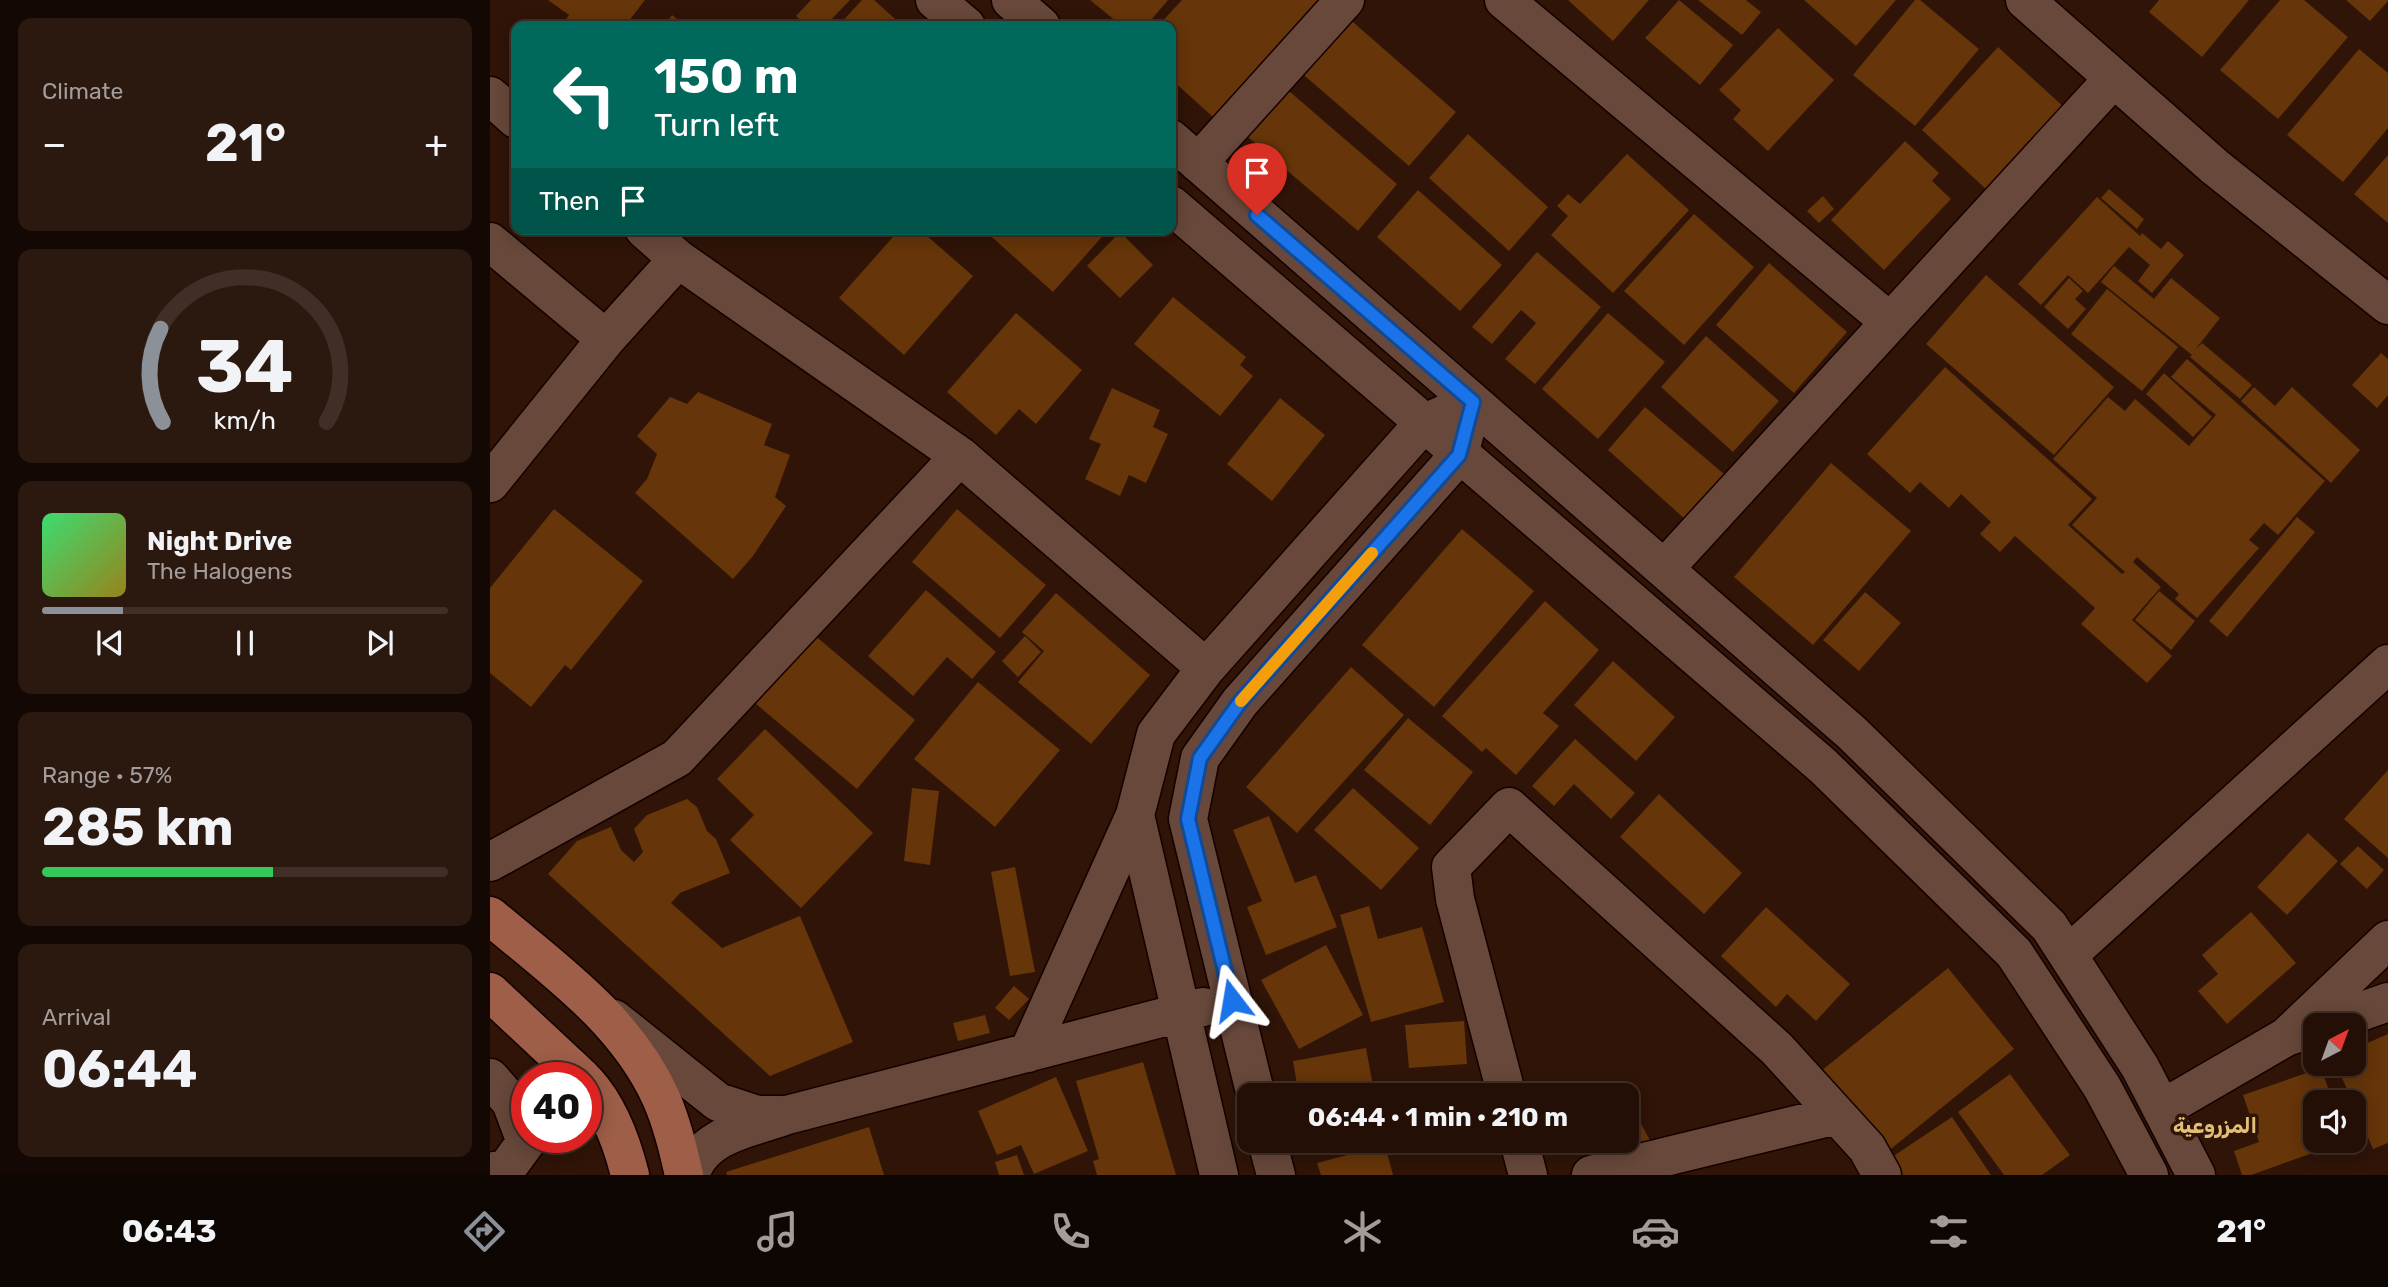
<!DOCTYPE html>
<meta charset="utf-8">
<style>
body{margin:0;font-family:Rubik,Cairo,sans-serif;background:#2b180f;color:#f1f3f6;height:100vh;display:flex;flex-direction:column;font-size:26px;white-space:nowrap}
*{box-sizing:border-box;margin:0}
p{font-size:23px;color:#a39c9a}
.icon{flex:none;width:38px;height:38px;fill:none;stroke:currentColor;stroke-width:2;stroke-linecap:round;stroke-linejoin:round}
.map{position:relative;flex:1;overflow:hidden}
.panel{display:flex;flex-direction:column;gap:18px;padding:18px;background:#130803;width:490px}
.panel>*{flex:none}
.hud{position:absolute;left:21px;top:21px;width:665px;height:214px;border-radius:14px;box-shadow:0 4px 18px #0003,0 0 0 2px #402f27;background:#00695c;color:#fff;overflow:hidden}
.needle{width:46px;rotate:41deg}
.tools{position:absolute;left:1813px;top:1013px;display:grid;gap:14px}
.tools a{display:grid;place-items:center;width:63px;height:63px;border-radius:14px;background:#230f05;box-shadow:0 4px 18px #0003,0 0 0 2px #402f27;font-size:35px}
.speed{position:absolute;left:21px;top:1062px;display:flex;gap:14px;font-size:35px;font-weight:700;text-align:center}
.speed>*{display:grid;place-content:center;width:91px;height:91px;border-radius:50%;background:#230f05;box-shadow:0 4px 18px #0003,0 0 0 2px #402f27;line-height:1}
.speed .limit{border:10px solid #d22;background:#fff;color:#111}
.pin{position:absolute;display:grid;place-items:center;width:60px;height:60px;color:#fff;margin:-72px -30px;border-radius:50% 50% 50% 0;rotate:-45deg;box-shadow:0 0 7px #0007}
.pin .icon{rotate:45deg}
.me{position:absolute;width:77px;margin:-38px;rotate:346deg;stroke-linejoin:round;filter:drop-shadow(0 0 5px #0008)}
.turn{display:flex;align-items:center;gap:24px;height:147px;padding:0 28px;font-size:32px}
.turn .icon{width:91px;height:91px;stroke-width:2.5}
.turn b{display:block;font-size:49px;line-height:60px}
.then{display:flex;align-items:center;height:66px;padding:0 28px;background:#0003;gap:14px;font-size:26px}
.big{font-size:52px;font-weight:700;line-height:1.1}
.panel .tile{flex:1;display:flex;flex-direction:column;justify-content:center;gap:10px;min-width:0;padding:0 24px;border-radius:14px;background:#2b180f}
.panel .dial{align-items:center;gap:0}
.dial svg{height:182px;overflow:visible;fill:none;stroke:#402f27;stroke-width:7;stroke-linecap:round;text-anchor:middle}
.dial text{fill:#f1f3f6;stroke:none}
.song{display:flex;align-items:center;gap:21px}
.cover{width:84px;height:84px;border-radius:10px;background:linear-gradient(135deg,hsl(140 70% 55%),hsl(50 70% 35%))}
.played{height:7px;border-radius:4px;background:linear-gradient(90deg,#8c9099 20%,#402f27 20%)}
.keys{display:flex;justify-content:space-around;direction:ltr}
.heat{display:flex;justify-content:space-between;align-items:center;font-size:38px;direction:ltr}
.charge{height:10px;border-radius:5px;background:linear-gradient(90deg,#34c759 57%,#402f27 0)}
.trip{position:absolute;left:747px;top:1083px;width:402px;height:70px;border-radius:14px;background:#230f05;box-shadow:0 4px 18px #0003,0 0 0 2px #402f27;font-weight:700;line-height:70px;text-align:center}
.dock{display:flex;height:112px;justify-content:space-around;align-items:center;background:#0e0602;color:#a39c9a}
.dock .icon{width:49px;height:49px}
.dock .active{color:#8c9099}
.dock b{font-size:32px;color:#f1f3f6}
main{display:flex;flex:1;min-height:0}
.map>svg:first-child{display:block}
</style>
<main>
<section class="panel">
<div class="tile"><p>Climate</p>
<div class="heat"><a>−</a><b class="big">21°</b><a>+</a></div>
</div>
<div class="tile dial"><svg viewBox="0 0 100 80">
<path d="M14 69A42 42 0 1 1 86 69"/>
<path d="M14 69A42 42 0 0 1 13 28" stroke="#8c9099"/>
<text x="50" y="56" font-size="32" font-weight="700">34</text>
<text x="50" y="72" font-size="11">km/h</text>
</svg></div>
<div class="tile">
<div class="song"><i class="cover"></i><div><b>Night Drive</b><p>The Halogens</p></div></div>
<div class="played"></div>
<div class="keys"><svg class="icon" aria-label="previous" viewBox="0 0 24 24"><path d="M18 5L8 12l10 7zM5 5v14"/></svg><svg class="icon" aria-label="pause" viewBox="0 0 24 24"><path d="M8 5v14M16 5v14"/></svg><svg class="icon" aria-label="next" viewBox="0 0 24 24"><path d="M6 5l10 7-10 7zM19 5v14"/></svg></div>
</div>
<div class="tile"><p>Range · 57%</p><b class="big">285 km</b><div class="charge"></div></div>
<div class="tile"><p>Arrival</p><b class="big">06:44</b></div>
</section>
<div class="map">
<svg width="1898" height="1175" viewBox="0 0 1898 1175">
<rect width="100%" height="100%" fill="#2f1407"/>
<!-- building -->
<path fill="#663509" d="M58 0H155L135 26H128L119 20 114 26H71L79 15Z
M321 0H360L335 26H317L306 16Z
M372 0H384L413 26H348Z
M600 0H678L656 26H632Z
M692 0H828L723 117 681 79V26H668Z
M1078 0H1159L1123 41Z
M1189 0 1243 45 1210 85 1155 38Z
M1208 0H1256L1271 12 1252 35Z
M1314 0H1406L1366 46Z
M1425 0H1430L1489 49 1425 126 1363 75Z
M1669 0H1759L1712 57 1659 12Z
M1790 0H1814L1858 37 1788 119 1730 70Z
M1856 0H1898V1L1880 21Z
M182 15 196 26H174Z
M856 16 966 112 919 166 808 70Z
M1288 28 1344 80 1278 151 1243 119 1251 110 1229 90Z
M1508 47 1574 107 1497 190 1432 130Z
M1869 49 1898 73V128L1853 182 1797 135Z
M792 85 907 184 868 231 752 132Z
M978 134 1058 207 1019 251 939 178Z
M1415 141 1449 173 1442 181 1461 199 1394 270 1341 220Z
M1137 154 1199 210 1123 293 1061 235 1078 216 1067 206 1078 194 1090 204Z
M1898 155V223L1864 194Z
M1619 189 1654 219 1647 229 1611 198Z
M928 190 1012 265 970 311 887 237Z
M1333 196 1344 209 1329 223 1317 211Z
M1607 197 1650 236 1652 233 1671 249 1678 241 1694 255 1662 293 1648 281 1660 265 1639 247 1598 293 1578 275 1551 305 1528 284Z
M1204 214 1264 267 1194 345 1134 291Z
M410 229H429L483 276 414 355 349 298Z
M493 229H616L618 230 563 292Z
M630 232 663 265 630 298 597 266Z
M1047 252 1111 307 1045 384 1015 359 1046 323 1031 310 1002 344 982 327Z
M1279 263 1357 332 1304 393 1226 325Z
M1624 266 1664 299 1681 278 1730 318 1705 350 1712 343 1762 385 1750 399 1700 357 1702 355 1611 282Z
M1496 275 1624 387 1564 455 1436 344Z
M1579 278 1593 291 1585 299 1596 309 1578 329 1554 307Z
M1617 289 1688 347 1652 391 1581 334Z
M683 297 756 357 750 365 763 376 730 416 644 344Z
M526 313 592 370 546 424 529 409 506 435 457 392Z
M1118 313 1175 362 1108 439 1052 389Z
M1216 336 1289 401 1243 452 1171 387Z
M1891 353 1898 359V395L1887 408 1862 385Z
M1697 359 1835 481 1788 535 1774 523 1759 540 1769 548 1707 618 1685 599 1689 594 1647 557 1643 562 1671 587 1642 620 1682 656 1657 683 1591 624 1605 608 1525 536 1510 552 1490 534 1501 522 1471 494 1459 508 1430 482 1420 493 1377 454 1455 367 1602 499 1578 525 1632 574 1635 572 1582 525 1607 498 1563 459 1618 397 1635 411 1645 399 1699 446 1726 415 1681 377Z
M1674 373 1722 417 1703 437 1656 394Z
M1764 387 1785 406 1802 387 1870 450 1841 483 1751 401Z
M622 388 670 410 663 427 678 434 656 483 639 475 630 496 595 479 611 444 599 439Z
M208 392 282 424 274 445 300 455 285 497 296 506 263 556 243 579 145 493 157 479 167 454 147 436 180 397 197 404Z
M790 398 835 435 782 501 737 464Z
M1155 407 1234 474 1196 520 1118 450Z
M1341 463 1421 531 1323 645 1244 577Z
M64 509 153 581 81 670 75 665 41 707 0 673V588Z
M467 509 556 585 510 638 422 562Z
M1807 517 1825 532 1737 637 1719 621Z
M972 529 1044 591 944 707 872 645Z
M436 590 506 652 482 679 457 657 423 696 378 656Z
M1669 591 1705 621 1681 650 1645 620Z
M1375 592 1411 623 1369 671 1333 640Z
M566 593 660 675 601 744 528 682 554 651 532 632Z
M1055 601 1109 650 1053 713 1069 726 1026 775 996 748 992 752 952 716Z
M323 634 425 720 367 789 265 703Z
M535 636 551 652 528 677 512 661Z
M1123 661 1185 717 1146 761 1084 705Z
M861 667 914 715 807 833 756 787Z
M488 682 570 750 505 827 424 759Z
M918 718 983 772 940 825 874 770Z
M275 729 383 833 311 908 240 840 264 815 227 779Z
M1085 739 1145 793 1121 819 1084 784 1064 806 1042 786Z
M1898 770V858L1854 819Z
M422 788 449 791 440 865 414 861Z
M863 788 929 848 891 890 824 830Z
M1169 794 1252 873 1214 914 1130 837Z
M197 799 207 807 217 831 226 839 240 873 190 893 181 903 232 948 310 916 363 1042 280 1076 58 874 87 841 121 827 131 850 144 862 153 852 144 829 157 815Z
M779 816 805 883 826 875 847 927 776 955 757 907 772 901 743 830Z
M1818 833 1848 861 1797 915 1767 887Z
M1868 846 1894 870 1877 889 1850 864Z
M525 867 545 972 520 976 501 872Z
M879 906 888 939 932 927 954 1002 881 1022 850 915Z
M1276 907 1360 984 1326 1021 1297 994 1286 1007 1231 956Z
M1761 912 1806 963 1737 1024 1708 991 1728 974 1712 955Z
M836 945 873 1015 809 1049 771 980Z
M1458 968 1524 1049 1391 1157 1325 1076Z
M524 986 539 999 519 1020 505 1008Z
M495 1015 500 1033 468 1041 463 1023Z
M974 1021 977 1064 919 1068 915 1025Z
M1898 1034V1143L1883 1149 1846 1064H1864V1049Z
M876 1048 885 1096H809L803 1061Z
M653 1062 686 1175H607L603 1161 609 1159 586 1081Z
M1831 1068 1843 1102H1825V1141H1856L1761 1175H1752L1744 1151 1769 1142 1753 1095Z
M1520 1074 1580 1155 1552 1175H1514L1468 1112Z
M566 1077 598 1151 544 1174 531 1145 507 1155 488 1111Z
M931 1082 935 1096H907L905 1088Z
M985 1083 986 1096H959L958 1085Z
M1462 1117 1501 1175H1401L1393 1163Z
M1151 1124 1161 1142 1147 1150 1138 1131Z
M379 1127 394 1175H237L236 1172Z
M895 1145 903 1175H831L827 1163Z
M527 1155 534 1175H509L505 1162Z"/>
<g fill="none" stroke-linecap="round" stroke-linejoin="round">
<defs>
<path id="minor" d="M445 0 476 26
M521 0 551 26
M1014 0 1400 322
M1535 0 1725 167 1898 305
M0 96 26 119
M681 139 1362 733 1559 926 1650 1067 1706 1175
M708 163 855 0
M681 205 1333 766 1524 953 1612 1087 1659 1175
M154 229 188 259
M0 242 116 339
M0 483 116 339 188 259 470 456 716 668
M1174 569 1624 78
M0 862 187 758 470 456
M1578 955 1898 664
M124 1019 228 1102 267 1115H291
M1830 1026 1898 1002
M1796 1037 1898 940
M538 1053 645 815
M0 1078 21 1102 36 1142 17 1168 0 1172
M766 1096 698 819 710 758 750 702 969 455 975 432
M1017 1096 965 899 961 867 1019 807 1287 1049 1377 1148 1392 1175
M1672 1109 1796 1037 1825 1027
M777 1141 786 1175
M1029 1141 1038 1175
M200 1175C213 1133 260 1129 297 1115L713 1007
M729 1175 645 815 666 734 716 668 933 424 955 414
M1101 1175 1347 1115"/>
<path id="major" d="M0 916C63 969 136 1020 171 1098 182 1123 188 1149 194 1175
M0 992 92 1078
M96 1082C119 1107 132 1143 140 1175"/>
</defs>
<!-- minor casing -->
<use href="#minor" stroke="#150100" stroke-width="41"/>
<!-- major casing -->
<use href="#major" stroke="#150100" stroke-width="41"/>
<!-- minor -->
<use href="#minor" stroke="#67483a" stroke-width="38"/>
<!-- major -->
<use href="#major" stroke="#9e5e48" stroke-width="38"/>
</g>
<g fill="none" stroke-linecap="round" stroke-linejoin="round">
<defs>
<path id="route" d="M742 1000 698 819 710 758 750 702 969 455 983 402 767 215"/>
</defs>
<!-- route casing -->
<use href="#route" stroke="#114b97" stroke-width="18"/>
<!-- route -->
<use href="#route" stroke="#1a73e8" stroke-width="12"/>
<!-- slow -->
<path stroke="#f59e0b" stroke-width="12" d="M751 701 882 553"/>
</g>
<g text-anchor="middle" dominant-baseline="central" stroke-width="7" stroke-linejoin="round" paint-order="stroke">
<!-- neighbourhood labels -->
<g font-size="21" font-weight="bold" fill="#e1c076" stroke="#2f1407">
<text x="1725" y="1125">المزروعية</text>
</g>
</g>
</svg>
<div class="tools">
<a><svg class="needle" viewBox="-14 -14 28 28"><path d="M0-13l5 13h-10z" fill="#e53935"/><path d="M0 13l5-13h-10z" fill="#a39c9a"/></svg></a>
<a><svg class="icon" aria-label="sound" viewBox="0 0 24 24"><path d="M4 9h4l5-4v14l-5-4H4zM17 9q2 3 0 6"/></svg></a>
</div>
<div class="speed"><div class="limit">40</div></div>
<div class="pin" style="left:767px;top:215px;background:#d93025"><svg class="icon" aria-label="arrive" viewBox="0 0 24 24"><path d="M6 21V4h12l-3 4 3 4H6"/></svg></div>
<svg class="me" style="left:742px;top:1000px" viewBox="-20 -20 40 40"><path d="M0-17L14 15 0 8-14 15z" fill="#1a73e8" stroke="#fff" stroke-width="4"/></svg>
<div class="trip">06:44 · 1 min · 210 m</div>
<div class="hud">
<div class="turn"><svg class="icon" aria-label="left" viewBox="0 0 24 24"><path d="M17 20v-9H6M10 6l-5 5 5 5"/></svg><div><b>150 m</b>Turn left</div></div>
<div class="then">Then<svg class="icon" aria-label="arrive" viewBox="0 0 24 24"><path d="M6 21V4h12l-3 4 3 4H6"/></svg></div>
</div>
</div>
</main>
<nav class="dock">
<b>06:43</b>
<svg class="icon active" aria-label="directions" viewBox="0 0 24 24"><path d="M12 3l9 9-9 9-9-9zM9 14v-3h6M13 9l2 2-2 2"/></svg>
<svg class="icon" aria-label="music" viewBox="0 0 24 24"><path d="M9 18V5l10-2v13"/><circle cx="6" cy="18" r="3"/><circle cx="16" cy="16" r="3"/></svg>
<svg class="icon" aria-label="phone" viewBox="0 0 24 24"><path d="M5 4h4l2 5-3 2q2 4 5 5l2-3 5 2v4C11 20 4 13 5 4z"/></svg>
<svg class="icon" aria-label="climate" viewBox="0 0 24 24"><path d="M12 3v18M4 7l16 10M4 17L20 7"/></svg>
<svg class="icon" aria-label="car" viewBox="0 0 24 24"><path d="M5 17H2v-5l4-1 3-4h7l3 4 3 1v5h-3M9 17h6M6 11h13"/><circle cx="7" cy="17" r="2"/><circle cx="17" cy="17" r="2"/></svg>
<svg class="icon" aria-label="filters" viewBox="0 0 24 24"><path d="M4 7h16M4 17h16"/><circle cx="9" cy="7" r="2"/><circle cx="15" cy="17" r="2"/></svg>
<b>21°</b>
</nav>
